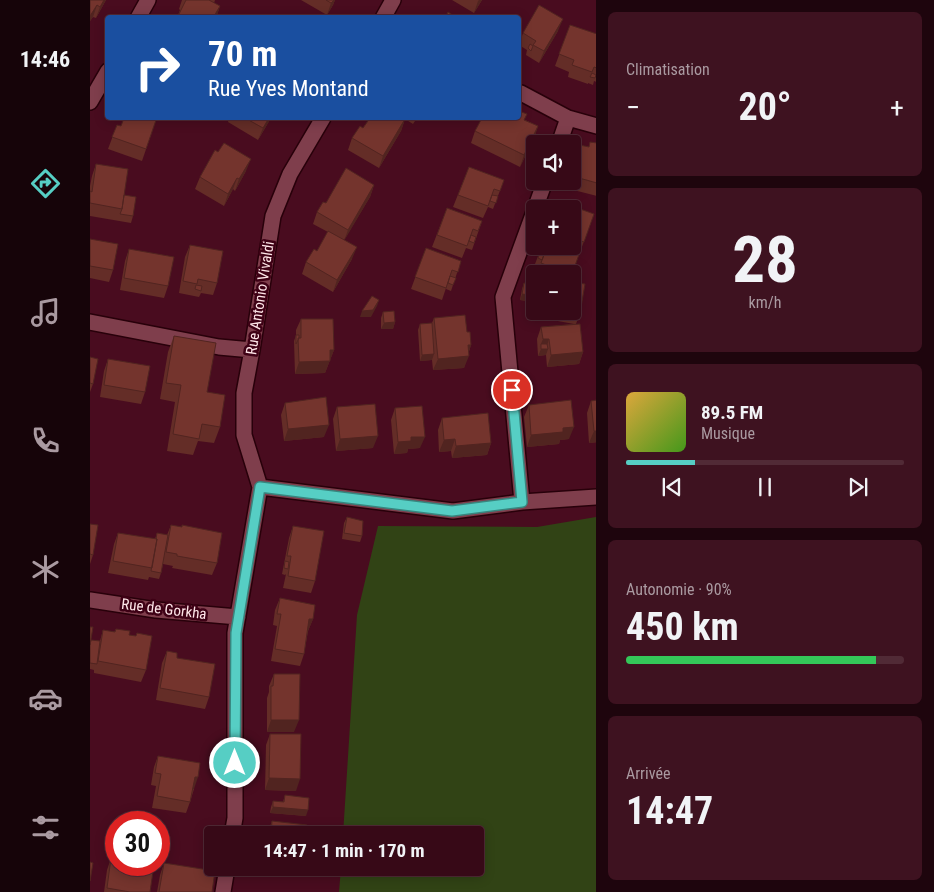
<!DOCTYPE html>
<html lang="fr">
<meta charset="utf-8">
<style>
body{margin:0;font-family:"Roboto Condensed",sans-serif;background:#3e1220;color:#f1f3f6;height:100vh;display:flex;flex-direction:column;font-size:19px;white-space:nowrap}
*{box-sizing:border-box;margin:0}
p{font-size:16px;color:#aa9aa1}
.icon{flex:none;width:28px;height:28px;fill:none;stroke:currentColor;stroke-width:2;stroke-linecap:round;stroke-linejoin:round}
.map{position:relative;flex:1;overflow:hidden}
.sheet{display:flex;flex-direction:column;gap:12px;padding:12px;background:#1e050d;width:338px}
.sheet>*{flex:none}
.guide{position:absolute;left:15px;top:15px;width:416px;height:105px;border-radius:5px;box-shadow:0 2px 12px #0003,0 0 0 1px #512a36;background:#1a4fa0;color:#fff;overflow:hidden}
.controls{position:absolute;left:436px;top:135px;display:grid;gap:10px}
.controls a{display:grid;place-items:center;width:55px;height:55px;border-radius:5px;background:#370917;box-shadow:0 2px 12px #0003,0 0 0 1px #512a36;font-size:25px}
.speed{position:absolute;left:15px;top:811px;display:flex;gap:10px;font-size:25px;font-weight:700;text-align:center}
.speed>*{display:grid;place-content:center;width:65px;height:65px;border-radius:50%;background:#370917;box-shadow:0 2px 12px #0003,0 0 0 1px #512a36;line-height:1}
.speed .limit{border:8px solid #d22;background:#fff;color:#111}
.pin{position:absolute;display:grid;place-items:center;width:42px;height:42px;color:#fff;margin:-21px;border:2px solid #fff;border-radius:50%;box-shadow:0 1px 5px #0007}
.me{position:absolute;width:55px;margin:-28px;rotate:0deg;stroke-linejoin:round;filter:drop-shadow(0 0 4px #0008)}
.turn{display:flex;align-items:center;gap:18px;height:105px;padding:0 20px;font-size:22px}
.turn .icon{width:65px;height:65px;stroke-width:2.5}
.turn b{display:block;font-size:35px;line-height:42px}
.big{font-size:38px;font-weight:700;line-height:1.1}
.sheet .tile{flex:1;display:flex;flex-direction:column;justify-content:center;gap:8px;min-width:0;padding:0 18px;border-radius:8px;background:#3e1220}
.sheet .dial{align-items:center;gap:0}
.dial b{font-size:65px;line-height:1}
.song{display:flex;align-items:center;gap:15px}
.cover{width:60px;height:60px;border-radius:8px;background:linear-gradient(135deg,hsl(40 70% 55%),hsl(100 70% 35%))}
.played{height:5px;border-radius:2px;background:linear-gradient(90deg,#56cec4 25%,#512a36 25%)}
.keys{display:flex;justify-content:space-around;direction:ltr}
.heat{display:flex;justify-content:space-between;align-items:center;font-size:28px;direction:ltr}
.charge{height:8px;border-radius:4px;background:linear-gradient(90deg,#34c759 90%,#512a36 0)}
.trip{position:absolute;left:114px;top:826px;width:280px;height:50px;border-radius:5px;background:#370917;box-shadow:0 2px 12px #0003,0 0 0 1px #512a36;font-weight:700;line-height:50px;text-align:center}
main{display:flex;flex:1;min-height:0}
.tabs{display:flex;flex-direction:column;width:90px;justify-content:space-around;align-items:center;background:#160409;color:#aa9aa1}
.tabs .icon{width:35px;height:35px}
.tabs .current{color:#56cec4}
.tabs b{font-size:22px;color:#f1f3f6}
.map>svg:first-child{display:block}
</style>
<main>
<nav class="tabs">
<b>14:46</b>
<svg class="icon current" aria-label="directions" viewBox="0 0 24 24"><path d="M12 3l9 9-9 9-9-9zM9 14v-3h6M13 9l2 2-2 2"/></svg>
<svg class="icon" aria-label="music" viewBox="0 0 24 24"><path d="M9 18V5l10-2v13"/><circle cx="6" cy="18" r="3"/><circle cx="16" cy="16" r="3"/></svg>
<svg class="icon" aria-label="phone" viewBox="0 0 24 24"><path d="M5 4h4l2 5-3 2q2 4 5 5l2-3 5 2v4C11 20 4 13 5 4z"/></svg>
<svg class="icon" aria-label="climate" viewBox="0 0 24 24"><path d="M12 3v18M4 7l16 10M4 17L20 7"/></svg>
<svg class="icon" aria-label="car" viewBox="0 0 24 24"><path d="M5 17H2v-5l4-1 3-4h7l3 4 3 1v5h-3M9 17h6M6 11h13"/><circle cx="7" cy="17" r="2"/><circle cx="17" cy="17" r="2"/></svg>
<svg class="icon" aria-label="filters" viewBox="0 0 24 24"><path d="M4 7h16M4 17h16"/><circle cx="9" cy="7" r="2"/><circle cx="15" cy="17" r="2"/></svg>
</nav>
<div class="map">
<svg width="507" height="892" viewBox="0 0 507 892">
<rect width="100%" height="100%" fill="#490c1f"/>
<!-- green -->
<path fill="#314315" d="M506 517V892H249L251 868H385V835H253L267 615 288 526 447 527Z"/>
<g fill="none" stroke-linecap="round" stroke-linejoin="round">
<defs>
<path id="minor" d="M48 18 58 0
M293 18 303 0
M431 93 478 118
M0 102 18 71
M469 144 478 118 507 126
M445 209 455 181
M0 322 129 347 162 350
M170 487 363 511 432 502 507 497
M432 502 413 297 445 209
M0 600 66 610 148 617
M142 835 145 818V633L170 487 154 435V393L162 350 183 216 200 174 233 118
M133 892 137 868"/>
</defs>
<!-- minor casing -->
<use href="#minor" stroke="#28000a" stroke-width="18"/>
<!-- minor -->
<use href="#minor" stroke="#7f3e4c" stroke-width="15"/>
</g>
<!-- wall -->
<path fill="#642d27" d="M0 0H16L6 18 3 17 0 21Z
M92 0H125L124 3 130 6 126 18H87L90 10 89 9Z
M211 0H245L243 5 237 15Z
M362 0H392L384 13Z
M480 25 507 34V82L504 81 503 85 498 83V84L478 77 479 72 465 66Z
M468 31 449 63 436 55 437 50 429 45 433 33Z
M139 118H181L168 140 138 122Z
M280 118H327L323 124 315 119 311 131 289 168 258 150 262 138 273 128Z
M66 120 52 161 18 149 27 125 31 126Z
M435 120 448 126 444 138 430 167 381 143 385 131Z
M507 143V196L472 187 474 181H482V150L485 144 499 147Z
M6 164 34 195 43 216 41 223 0 216V186L2 176Z
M379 167 414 180 403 209 398 207 393 218 363 207Z
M156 171 145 191 143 189 134 206 105 189 110 177Z
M284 185 280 197 254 240 262 259 243 292 212 274 216 262 228 250 238 232 223 224 227 212 236 203Z
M357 208 392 221 382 250 376 248 372 258 342 247Z
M482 209 504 214 482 274H447L450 266 445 264 452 246H482Z
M0 239 23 270 19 282 0 278Z
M100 245 127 283 123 295 111 293 109 297 89 293 95 257Z
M336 248 371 261 361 291 356 289 358 282 352 300 321 289Z
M39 249 78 286 74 298 30 290 35 261Z
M434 283 440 295 437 301 430 300 432 289Z
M447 311H482L490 313 486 324 493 352 489 364 457 367 456 355 448 356 447 339 451 327 484 324 446 317Z
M293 312 305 322 303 329H291V318Z
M344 318 377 332 381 345 374 368 343 370 342 360 330 361 328 330 330 324 342 323Z
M211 319 244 350 235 373 205 374 204 341 206 335V330Z
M84 336 117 392 130 427 124 443 108 441 103 455 77 451 85 402 70 399 78 352Z
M0 357 3 384 0 392Z
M18 359 55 392 51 404 10 397 14 371Z
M501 401 507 442 499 443 497 413Z
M195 403 234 437 194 441 191 415Z
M439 405 479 439 470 440 469 444 437 447 434 417Z
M247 407 283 448 246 451 243 419Z
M305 408 330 448 318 449 317 453 304 454 301 420Z
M352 418 401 443 397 455 362 458 361 451 349 452 348 430Z
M257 517 272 536 270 542 252 539 254 523Z
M0 524 3 555 0 564Z
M81 525 127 563 122 575 82 568 83 566 73 564 71 573 69 579 59 577 58 580 18 573 24 544 28 533 65 539 67 533 77 535Z
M203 526 225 581 221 593 193 588 196 574 195 575 192 574 199 538Z
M190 598 223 619 218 631 214 654 210 666 181 661 187 626 183 625 185 610Z
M0 627 1 640 10 641 13 630 24 632 26 629 39 635 46 636 47 633 56 670 51 682 4 673V670L0 669Z
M77 651 87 658 119 697 115 709 66 700 72 663Z
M184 674 204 732H177V698L179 692V686Z
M180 734 206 791 175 790 176 745Z
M68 756 104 789 100 802 96 813 62 808 66 786 61 785 64 767Z
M195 795 216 816 180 813 181 807 183 801 193 802Z
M182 821 216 835H177Z
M21 858 60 892H14L17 870Z
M74 863 122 892H67L70 875Z"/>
<!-- shaded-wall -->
<path fill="#512420" d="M14 0H16L6 18 10 7Z
M244 0H245L243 5 237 15 241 3Z
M389 0H392L384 13 388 1Z
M7 5 3 17 0 21V16Z
M130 6 126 18H123Z
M473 19 468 31 449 63 454 51Z
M179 118H181L168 140 173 128Z
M315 119 311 131 289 168 293 156Z
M448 126 444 138 430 167 434 155Z
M161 159 156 171 145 191 149 179Z
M147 178 143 189 134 206 138 194Z
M284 185 280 197 254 241 258 230Z
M267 247 262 259 243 292 247 280Z
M432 294 440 295 437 301 430 300Z
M289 300 287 306 281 317H270L272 311Z
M305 322 303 329H291L294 323Z
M453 339H459L456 349H458L456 355 448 356 451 349V344L448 351Z
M378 345H381L377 357 379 356 374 368 343 370 348 359Z
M240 350H244L235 373 205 374 209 362Z
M493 352 489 364 457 367 461 355Z
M344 354 342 360 330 361 332 355Z
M239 425 234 437 194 441 198 429Z
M484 427 479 439 470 440 469 444 437 447 441 435 473 428Z
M504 431H507V442L499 443Z
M288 436 283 448 246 451 250 439Z
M321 437H335L330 448 318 449 317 453 304 454 308 442Z
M365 439 361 451 349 452 354 440Z
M401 443 397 455 362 458 366 446Z
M219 619H223L218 631H215Z
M181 720H209L204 732H177Z
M105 777H108L104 789H101Z
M179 778 210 779 206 791 175 790Z
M183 807 218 810 216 816 180 813Z
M178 868H211L208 877 176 873Z"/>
<!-- building -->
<path fill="#74342d" stroke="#512420" d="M0 0H14L10 7 7 5 0 16Z
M96 0H119L130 6 123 18H95L89 14Z
M236 0H244L241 3Z
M449 5 473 19 454 51 443 45 446 41 433 33Z
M358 12 367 18H355Z
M480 25 507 34V68L504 67 502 72 482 65 484 60 469 54Z
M440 44 443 46 441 51 438 48Z
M502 73 506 75 505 78 500 77Z
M429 111 437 114 434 120 448 126 434 155 385 131 392 118H429Z
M34 118H59L66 120 56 149 22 137 27 125 31 126Z
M155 118H179L173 128Z
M280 118H313L315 119 293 156 262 138 270 126 273 128Z
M500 142 507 143V183L482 176V152L485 144 499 147Z
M134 143 161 159 149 179 147 178 138 194 110 177 125 150 128 152Z
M6 164 38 169 32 209 0 203V191L2 192Z
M379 167 414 180 410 191 404 189 398 206 368 195Z
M256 168 284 185 258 230 227 212 233 202 236 203Z
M34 195 46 197 43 216 30 214 32 209Z
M402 195 408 196 406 203 400 201Z
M468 201 504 214 494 242 482 238V209H465Z
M357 208 392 221 388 231 383 229 377 246 347 235Z
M238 231 267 247 247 280 216 262 224 249 227 251Z
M381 235 386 237 384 243 379 241Z
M0 239 28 244 23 270 0 266Z
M100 245 133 251 127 283 108 279 107 284 93 281Z
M452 246H482L491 249 482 274H479L451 263 456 249 451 248Z
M336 248 371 261 368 272 362 270 356 288 325 277Z
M39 249 84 257 78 286 34 278Z
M449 253 454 255 452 260 448 258Z
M360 276 366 278 363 285 358 283Z
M482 282 495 284 490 313 482 311Z
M434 283 441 284 440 295 432 294Z
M106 285 112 286 111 291 105 289Z
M282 296 289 300 283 310 272 311Z
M304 311 305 322 294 323 293 312Z
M375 315 377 332H380L381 345H378L379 356 348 359 344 318Z
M211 319H243L244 350H240V361L209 362 208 338H211Z
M342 323 344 354 332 355 330 324Z
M490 324 493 352 461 355 459 339H453L451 327Z
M206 335H209V338L206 344Z
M84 336 126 343 117 392 135 395 130 427 112 424 109 439 83 434 91 385 76 383Z
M451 344H457L458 349H451Z
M0 357 8 359 3 384 0 383Z
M18 359 60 366 55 392 14 385Z
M236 397 239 425 198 429 195 403Z
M481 400 484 427 473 428V432L441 435 439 405Z
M507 400V431H504L501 401Z
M285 404 288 436 250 439 247 407Z
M332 406 335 437H321V441L308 442 305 408Z
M398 413 401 443 366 446 365 439 354 440 352 418Z
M257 517 273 521 272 536 254 533Z
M0 524 8 525 3 555 0 554Z
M81 525 92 527V525L132 533 127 563 87 556V554L76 552Z
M203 526 234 531 225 581 198 576 201 556H197Z
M28 533 67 539 62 568 23 561Z
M67 533 78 535 71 573 61 571 67 539H66Z
M195 561 199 562 198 569 194 568Z
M190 598 225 605 223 619H219L214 654 185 649 191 614H187Z
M0 627H3L0 645Z
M26 629 40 631 39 635 46 636 47 633 62 636 56 670 8 661 13 630 25 632Z
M1 640 10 641 7 664 0 663V645Z
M77 651 87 653V658L125 664 119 697 70 688Z
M184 674H210L209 720H181V686H183Z
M180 734H211L210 779 179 778Z
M68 756 110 763 108 777H105L100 802 67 796 71 774 65 773Z
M195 795 219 798 218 810 183 807V801L194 802Z
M182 821 217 825 216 835H183L184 833H181Z
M21 858 26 859V865H64L60 892H40L17 888Z
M0 862 3 863 0 881Z
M74 863 125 871 122 892H69Z"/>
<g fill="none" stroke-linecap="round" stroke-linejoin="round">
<defs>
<path id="route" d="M145 763 146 633 170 487 362 511 432 502 422 390"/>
</defs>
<!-- route casing -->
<use href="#route" stroke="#38867f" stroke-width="12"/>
<!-- route -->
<use href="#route" stroke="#56cec4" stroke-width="9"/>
</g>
<g text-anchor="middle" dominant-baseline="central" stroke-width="5" stroke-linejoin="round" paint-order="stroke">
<!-- street labels -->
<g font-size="15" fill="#fee5e8" stroke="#3e0115">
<text transform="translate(170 298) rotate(-81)">Rue Antonio Vivaldi</text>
<text transform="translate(74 609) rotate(7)">Rue de Gorkha</text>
</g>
</g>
</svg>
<div class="controls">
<a><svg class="icon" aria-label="sound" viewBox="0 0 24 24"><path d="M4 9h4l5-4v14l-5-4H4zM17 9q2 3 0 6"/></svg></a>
<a>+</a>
<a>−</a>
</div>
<div class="speed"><div class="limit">30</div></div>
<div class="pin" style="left:422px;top:390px;background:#d93025"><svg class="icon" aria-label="arrive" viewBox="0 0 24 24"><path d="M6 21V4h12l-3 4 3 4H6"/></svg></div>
<svg class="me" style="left:145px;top:763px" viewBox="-20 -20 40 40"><circle r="17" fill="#56cec4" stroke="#fff" stroke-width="3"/><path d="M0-11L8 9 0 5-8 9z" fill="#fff"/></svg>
<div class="trip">14:47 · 1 min · 170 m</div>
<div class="guide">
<div class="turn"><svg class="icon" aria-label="right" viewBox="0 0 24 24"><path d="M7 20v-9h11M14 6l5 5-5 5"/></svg><div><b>70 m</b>Rue Yves Montand</div></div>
</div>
</div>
<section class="sheet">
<div class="tile"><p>Climatisation</p>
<div class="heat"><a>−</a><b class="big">20°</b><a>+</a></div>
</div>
<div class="tile dial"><b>28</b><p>km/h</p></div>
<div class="tile">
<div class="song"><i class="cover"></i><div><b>89.5 FM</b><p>Musique</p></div></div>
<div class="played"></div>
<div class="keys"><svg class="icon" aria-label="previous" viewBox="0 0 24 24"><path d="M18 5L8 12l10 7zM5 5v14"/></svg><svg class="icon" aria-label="pause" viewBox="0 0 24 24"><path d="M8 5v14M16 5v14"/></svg><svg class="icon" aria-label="next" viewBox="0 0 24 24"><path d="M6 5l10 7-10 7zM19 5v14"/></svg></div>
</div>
<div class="tile"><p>Autonomie · 90%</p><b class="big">450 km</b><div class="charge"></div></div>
<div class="tile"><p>Arrivée</p><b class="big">14:47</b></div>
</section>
</main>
